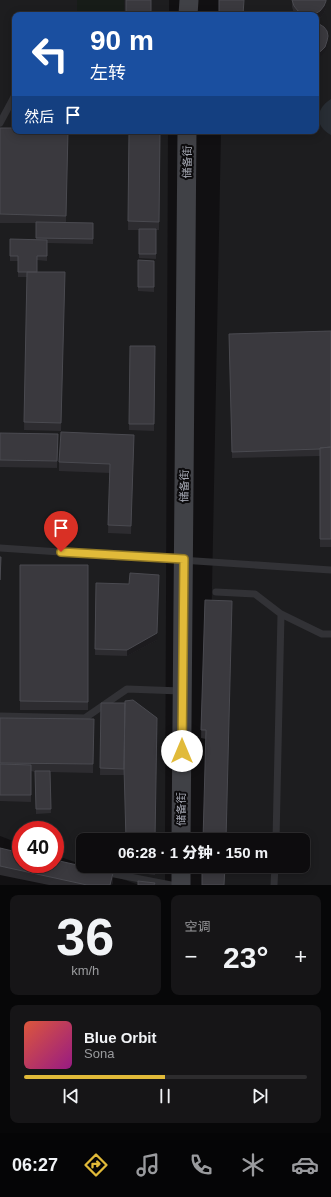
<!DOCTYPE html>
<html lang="zh">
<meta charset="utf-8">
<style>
body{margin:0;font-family:Arial,"Noto Sans SC",sans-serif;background:#161517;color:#f1f3f6;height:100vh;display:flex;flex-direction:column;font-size:15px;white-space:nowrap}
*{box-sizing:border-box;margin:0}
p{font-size:13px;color:#9a9b9e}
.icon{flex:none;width:22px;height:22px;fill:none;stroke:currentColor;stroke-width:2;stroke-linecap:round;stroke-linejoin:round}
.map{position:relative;height:885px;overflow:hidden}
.side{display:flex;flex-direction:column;gap:10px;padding:10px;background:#070708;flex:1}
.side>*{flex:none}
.hud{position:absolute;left:12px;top:12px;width:307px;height:122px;border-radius:8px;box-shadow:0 2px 10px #0003,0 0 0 1px #2d2c2e;background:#1a4fa0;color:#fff;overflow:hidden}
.speed{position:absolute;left:12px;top:821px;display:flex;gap:8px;font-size:20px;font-weight:700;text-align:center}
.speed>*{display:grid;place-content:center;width:52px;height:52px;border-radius:50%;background:#0d0c0e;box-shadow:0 2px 10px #0003,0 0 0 1px #2d2c2e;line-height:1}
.speed .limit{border:6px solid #d22;background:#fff;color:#111}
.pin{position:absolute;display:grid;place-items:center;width:34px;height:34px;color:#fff;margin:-41px -17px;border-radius:50% 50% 50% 0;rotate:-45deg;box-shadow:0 0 4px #0007}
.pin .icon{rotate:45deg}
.me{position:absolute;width:44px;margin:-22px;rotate:0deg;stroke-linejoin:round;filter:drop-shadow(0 0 3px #0008)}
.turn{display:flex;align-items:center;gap:14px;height:84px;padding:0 12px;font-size:18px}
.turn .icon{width:52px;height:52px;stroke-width:2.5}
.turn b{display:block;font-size:28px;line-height:34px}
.then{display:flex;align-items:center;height:38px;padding:0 12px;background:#0003;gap:8px;font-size:15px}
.big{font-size:30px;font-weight:800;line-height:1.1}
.side .tile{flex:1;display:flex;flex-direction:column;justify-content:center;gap:6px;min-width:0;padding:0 14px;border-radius:8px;background:#161517}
.side .dial{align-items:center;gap:0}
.dial b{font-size:52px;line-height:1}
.song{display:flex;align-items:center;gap:12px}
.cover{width:48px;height:48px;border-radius:6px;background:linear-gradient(135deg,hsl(10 70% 55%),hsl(310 70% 35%))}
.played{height:4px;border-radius:2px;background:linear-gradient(90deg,#e1ba39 50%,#2d2c2e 50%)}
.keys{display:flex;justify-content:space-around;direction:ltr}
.heat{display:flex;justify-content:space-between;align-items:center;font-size:22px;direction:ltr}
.side .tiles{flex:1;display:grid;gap:10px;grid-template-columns:1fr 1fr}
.tile:last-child{grid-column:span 2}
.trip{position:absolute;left:76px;top:833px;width:234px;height:40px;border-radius:8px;background:#0d0c0e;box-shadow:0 2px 10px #0003,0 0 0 1px #2d2c2e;font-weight:800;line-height:40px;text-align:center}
.dock{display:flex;height:64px;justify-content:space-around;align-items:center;background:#050506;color:#9a9b9e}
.dock .icon{width:28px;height:28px}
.dock .current{color:#e1ba39}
.dock b{font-size:18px;color:#f1f3f6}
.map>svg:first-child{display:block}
</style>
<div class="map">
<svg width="331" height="885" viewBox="0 0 331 885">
<rect width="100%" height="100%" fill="#111012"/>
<!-- built -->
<path fill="#1d1d1f" d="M0 0H169V15H15V131H168L165 840H83V865L55 855V830H21V844L0 836Z
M224 0H331V885H206V866H303V840H207L221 131H316V15H223Z
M85 866H165V885H139Z"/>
<!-- green -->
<path fill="#171c18" d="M77 0H124V15H77Z"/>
<!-- water -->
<path fill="#282d34" d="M331 99V135C314 126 315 109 331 99Z"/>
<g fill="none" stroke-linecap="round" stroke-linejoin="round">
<!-- lane -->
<path stroke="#323236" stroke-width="7" d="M0 123 15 95
M0 548 331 570
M216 592 255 594 281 614 276 840
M281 614 322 634H331
M0 716 85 718 127 689 181 691
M104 872 171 885
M274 885 275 866"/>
<!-- secondary -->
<path stroke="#404146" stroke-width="19" d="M188 15 189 0
M181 840 187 131
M181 885V866"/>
</g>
<!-- wall -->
<path fill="#2d2c30" d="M292 0H326V8L324 13 320 18 316 20V15H296L294 13 292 7Z
M0 128 68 131 66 222 93 223V244L47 243V261L37 260V272H65L61 431 24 430 27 277H18V261H10V239H36V223H0Z
M129 131H160L159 230H156V259L139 258V230H128Z
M138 260 154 261V292L138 291Z
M331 331V547H320V456L232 458 229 334Z
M155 346 154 431 129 430V424Z
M0 433 58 434 57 468 0 467Z
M134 435 131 534 108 533 110 473 59 471V462Z
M20 565H88V710H20Z
M96 583 157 640 127 656 95 655Z
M205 600 206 739 201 738Z
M101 703H125L124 775H100Z
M0 718 94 719 93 773 50 772 51 813 36 814 35 772 31 771V802L0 801Z
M0 848 113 881 112 885H49L0 875Z
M117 866H155V875L117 870Z"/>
<!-- shaded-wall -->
<path fill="#1c1b1e" d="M326 1V8L324 13 320 18 316 20V15H315V14Z
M328 36 327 46 325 51 321 56 316 58V54Z
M159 582 157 640 127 656V650Z
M113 873V881L112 885H110Z"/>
<!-- building -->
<path fill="#3a393e" stroke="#4a4a50" d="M126 0H151V15H126Z
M219 0H244L243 15H219Z
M292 0H326V1L324 6 320 11 315 14H309L303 13 298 11 294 6Z
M316 22 324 27 327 31 328 36 327 41 325 47 321 51 316 54Z
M0 128H15V131H68L66 216 0 214Z
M129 131H160L159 222 128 221Z
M36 222 93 223V239L36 238Z
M139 229H156V254H139Z
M10 239 47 240V256H37V272H18V256H10Z
M138 260 154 261V287H138Z
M27 272H65L61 423 24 422Z
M331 331V447L320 448V449L232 452 229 334Z
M130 346H155L154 424H129Z
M61 432 134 435 131 526 108 525 110 464 59 462Z
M0 433 58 434 57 461 0 460Z
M331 447V539H320V448Z
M0 557H1L0 580Z
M20 565H88V702L20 701Z
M130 573 159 575 157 633 127 650 95 649 96 583 129 584Z
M205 600 232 601 226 840H203L206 730H201Z
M133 700 157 718 155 840H126L124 767 125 701Z
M101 703H125L124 769 100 768Z
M0 718 94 719 93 764 0 763Z
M0 764 31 765V795H0Z
M35 771H50L51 809H36Z
M0 848 21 853V864H55V860L113 873 110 885H87L0 866Z
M202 866H225L224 885H202Z
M138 881 155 883 154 885H138Z"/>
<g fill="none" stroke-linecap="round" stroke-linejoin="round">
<defs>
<path id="route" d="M61 552 184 559 182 751"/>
</defs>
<!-- route casing -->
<use href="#route" stroke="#927925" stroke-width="10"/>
<!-- route -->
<use href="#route" stroke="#e1ba39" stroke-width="7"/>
</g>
<g text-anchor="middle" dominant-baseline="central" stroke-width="4" stroke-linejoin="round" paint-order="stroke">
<!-- street labels -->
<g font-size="11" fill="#a3a6b1" stroke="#0c0b0d">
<text transform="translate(187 162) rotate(-89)">储备街</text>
<text transform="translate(184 486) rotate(-89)">储备街</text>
<text transform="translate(181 809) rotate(-90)">储备街</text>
</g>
</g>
</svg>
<div class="speed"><div class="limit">40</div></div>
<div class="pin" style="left:61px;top:552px;background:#d93025"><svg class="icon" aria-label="arrive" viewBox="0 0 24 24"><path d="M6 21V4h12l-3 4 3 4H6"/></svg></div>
<svg class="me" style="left:182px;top:751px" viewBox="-20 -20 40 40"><circle r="19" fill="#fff"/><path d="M0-13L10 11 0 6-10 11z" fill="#e1ba39"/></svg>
<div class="trip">06:28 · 1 分钟 · 150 m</div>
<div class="hud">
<div class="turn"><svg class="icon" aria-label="left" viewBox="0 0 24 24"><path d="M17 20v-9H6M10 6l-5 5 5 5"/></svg><div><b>90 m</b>左转</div></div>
<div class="then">然后<svg class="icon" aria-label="arrive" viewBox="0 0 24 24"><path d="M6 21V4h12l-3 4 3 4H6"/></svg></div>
</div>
</div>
<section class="side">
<div class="tiles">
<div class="tile dial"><b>36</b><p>km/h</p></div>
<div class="tile"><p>空调</p>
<div class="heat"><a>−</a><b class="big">23°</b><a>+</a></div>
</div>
<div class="tile">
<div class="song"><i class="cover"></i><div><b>Blue Orbit</b><p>Sona</p></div></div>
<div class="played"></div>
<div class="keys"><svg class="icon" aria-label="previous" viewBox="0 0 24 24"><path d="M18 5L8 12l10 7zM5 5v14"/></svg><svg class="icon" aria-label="pause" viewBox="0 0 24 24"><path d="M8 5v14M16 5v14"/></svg><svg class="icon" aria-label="next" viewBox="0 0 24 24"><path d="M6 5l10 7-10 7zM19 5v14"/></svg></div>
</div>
</div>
</section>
<nav class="dock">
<b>06:27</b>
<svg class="icon current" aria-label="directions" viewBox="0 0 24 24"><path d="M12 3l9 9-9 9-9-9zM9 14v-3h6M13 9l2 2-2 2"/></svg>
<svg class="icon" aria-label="music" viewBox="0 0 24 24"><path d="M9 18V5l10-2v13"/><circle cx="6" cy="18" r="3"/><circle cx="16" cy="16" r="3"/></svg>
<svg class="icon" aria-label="phone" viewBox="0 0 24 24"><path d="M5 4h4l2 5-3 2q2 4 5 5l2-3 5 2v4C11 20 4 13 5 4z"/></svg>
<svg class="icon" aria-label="climate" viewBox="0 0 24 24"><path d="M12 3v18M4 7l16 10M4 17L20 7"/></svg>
<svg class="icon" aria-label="car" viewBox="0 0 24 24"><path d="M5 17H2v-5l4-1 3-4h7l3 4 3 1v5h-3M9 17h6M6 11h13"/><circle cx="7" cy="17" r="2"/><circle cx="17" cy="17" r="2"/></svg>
</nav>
